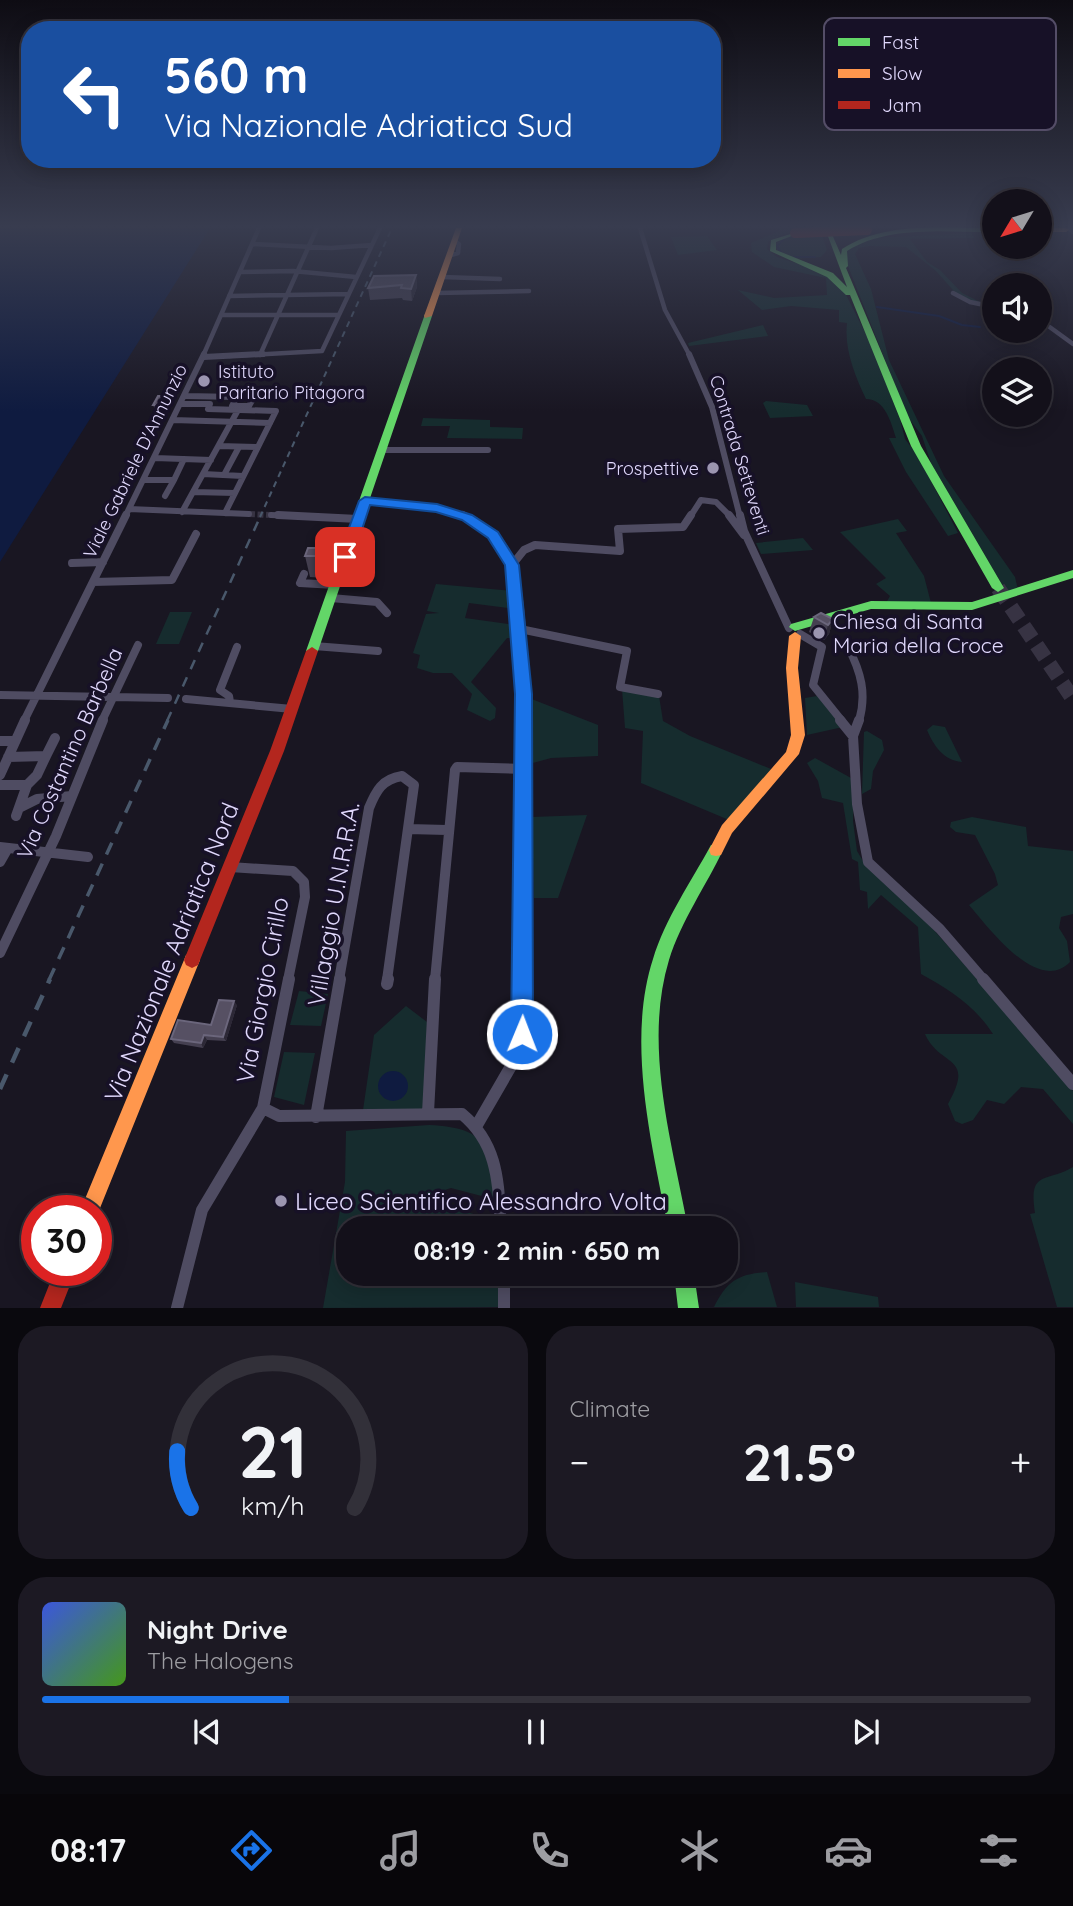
<!DOCTYPE html>
<meta charset="utf-8">
<style>
body{margin:0;font-family:Quicksand,sans-serif;background:#1c1923;color:#f1f3f6;height:100vh;display:flex;flex-direction:column;font-size:26px;white-space:nowrap}
*{box-sizing:border-box;margin:0}
p{font-size:23px;color:#9d9da2}
.icon{flex:none;width:38px;height:38px;fill:none;stroke:currentColor;stroke-width:2;stroke-linecap:round;stroke-linejoin:round}
.map{position:relative;height:1308px;overflow:hidden}
.sheet{display:flex;flex-direction:column;gap:18px;padding:18px;background:#0a090e;flex:1}
.sheet>*{flex:none}
.banner{position:absolute;left:21px;top:21px;width:700px;height:147px;border-radius:28px;box-shadow:0 4px 18px #0003,0 0 0 2px #323039;background:#1a4fa0;color:#fff;overflow:hidden}
.needle{width:46px;rotate:232deg}
.fabs{position:absolute;left:982px;top:189px;display:grid;gap:14px}
.fabs a{display:grid;place-items:center;width:70px;height:70px;border-radius:50%;background:#13101a;box-shadow:0 4px 18px #0003,0 0 0 2px #323039;font-size:35px}
.speed{position:absolute;left:21px;top:1195px;display:flex;gap:14px;font-size:35px;font-weight:700;text-align:center}
.speed>*{display:grid;place-content:center;width:91px;height:91px;border-radius:50%;background:#13101a;box-shadow:0 4px 18px #0003,0 0 0 2px #323039;line-height:1}
.speed .limit{border:10px solid #d22;background:#fff;color:#111}
.pin{position:absolute;display:grid;place-items:center;width:60px;height:60px;color:#fff;margin:-30px;border-radius:14px;box-shadow:0 4px 10px #0006}
.me{position:absolute;width:77px;margin:-38px;rotate:1deg;stroke-linejoin:round;filter:drop-shadow(0 0 5px #0008)}
.turn{display:flex;align-items:center;gap:24px;height:147px;padding:0 28px;font-size:32px}
.turn .icon{width:91px;height:91px;stroke-width:2.5}
.turn b{display:block;font-size:49px;line-height:60px}
.big{font-size:52px;font-weight:800;line-height:1.1}
.sheet .card{flex:1;display:flex;flex-direction:column;justify-content:center;gap:10px;min-width:0;padding:0 24px;border-radius:28px;background:#1c1923}
.sheet .dial{align-items:center;gap:0}
.dial svg{height:182px;overflow:visible;fill:none;stroke:#323039;stroke-width:7;stroke-linecap:round;text-anchor:middle}
.dial text{fill:#f1f3f6;stroke:none}
.song{display:flex;align-items:center;gap:21px}
.cover{width:84px;height:84px;border-radius:10px;background:linear-gradient(135deg,hsl(230 70% 55%),hsl(100 70% 35%))}
.played{height:7px;border-radius:4px;background:linear-gradient(90deg,#1a73e8 25%,#323039 25%)}
.keys{display:flex;justify-content:space-around;direction:ltr}
.heat{display:flex;justify-content:space-between;align-items:center;font-size:38px;direction:ltr}
.sheet .tiles{flex:1;display:grid;gap:18px;grid-template-columns:1fr 1fr}
.card:last-child{grid-column:span 2}
.trip{position:absolute;left:336px;top:1216px;width:402px;height:70px;border-radius:28px;background:#13101a;box-shadow:0 4px 18px #0003,0 0 0 2px #323039;font-weight:800;line-height:70px;text-align:center}
.dock{display:flex;height:112px;justify-content:space-around;align-items:center;background:#08060a;color:#9d9da2}
.dock .icon{width:49px;height:49px}
.dock .current{color:#1a73e8}
.dock b{font-size:32px;color:#f1f3f6}
.map>svg:first-child{display:block}
</style>
<div class="map">
<svg width="1073" height="1308" viewBox="0 0 1073 1308">
<rect width="100%" height="100%" fill="#191622"/>
<!-- green -->
<path fill="#162c2e" d="M779 228H820L784 234 768 242 767 249 777 257 818 270 842 287 868 338 900 419 905 439 918 456 958 533 948 536 906 472 889 438H896C891 422 885 399 866 399 855 376 844 349 847 323L839 322V310L791 306 762 310 738 290 774 298 827 295 826 278 774 267 752 252 751 243 779 231Z
M821 232 827 250 821 257 795 259 777 251 776 243 787 237Z
M971 233 975 238 910 239 927 262 940 270 962 293 982 303 961 299 936 271 906 247 869 246 859 248 855 254 871 289 889 360 944 476 1015 577 1018 590 1007 593 931 463 922 436 907 416 846 261 847 250 857 242 873 238Z
M707 236 717 250 678 255 671 237Z
M763 325 768 336 689 346 688 343Z
M766 401 807 405 813 416 770 418 763 403Z
M423 418 490 420V427L523 428 522 439 447 438 450 426H421Z
M898 519 907 531 896 533 924 576 931 603H886L890 596 876 584 886 578 840 532Z
M803 538 813 550 761 554 756 543Z
M436 584 513 591 516 609 469 603 465 618 516 625 517 638H507L471 682 496 708 495 718 490 721 467 710 472 694 452 673H433L417 668 420 655 413 653 426 614 439 613 427 611Z
M170 612H192L179 644H156Z
M622 689 659 696 663 721 690 736 771 769 729 820 641 783 643 731 625 728Z
M817 696 843 727 807 735 805 698Z
M529 698 598 725V756L551 758 529 764Z
M933 725 945 727 962 762C943 760 934 746 927 730Z
M867 731 882 740 884 750 873 771 871 789 862 794 864 732Z
M815 758 851 778 854 786 853 821 857 851 863 861 933 929 1052 1064 1073 1091V1124L1043 1089 1021 1087 1004 1104 987 1100 973 1120 962 1124 955 1121 948 1104C976 1054 940 1068 925 1034H993C975 1006 950 990 921 974L918 927 881 895 868 909 867 892 860 890 858 862 852 859 843 803 822 798 818 781 807 763Z
M587 815 558 898H534L532 817Z
M972 817 1026 827 1028 846 1073 851V914L1061 917 1059 928 1067 941 1070 962C1038 995 989 928 969 905L998 885 995 874 975 835 956 832 950 827 951 822Z
M299 991 328 994 321 1026 290 1025Z
M406 1006 427 1022 425 1111 363 1110 374 1035Z
M284 1052 315 1053 304 1105 274 1097Z
M429 1125C491 1128 486 1147 497 1200L451 1188 435 1193 432 1202 498 1221V1228H348V1274H499V1307L323 1308 345 1182 346 1131Z
M1073 1167V1307H1057L1030 1214 1035 1213C1028 1169 1047 1183 1073 1167Z
M767 1272 777 1307H714C727 1281 738 1274 767 1272Z
M795 1282 878 1297 879 1307H796Z"/>
<!-- water -->
<path fill="#0f1b40" d="M0 228H210L0 562Z
M378 1086a15 15 0 1 1 30 0a15 15 0 1 1-30 0Z"/>
<g fill="none" stroke-linecap="round" stroke-linejoin="round">
<!-- stream -->
<path stroke="#0f1b40" stroke-width="2" d="M781 252 777 246 784 239
M794 257H815
M877 307 939 316 962 325 980 327"/>
<!-- street-tunnel -->
<path stroke="#373343" stroke-width="6" stroke-dasharray="6 2.5" stroke-linecap="butt" d="M249 514 271 515"/>
<!-- highway-tunnel -->
<path stroke="#373343" stroke-width="15" stroke-dasharray="15 8" stroke-linecap="butt" d="M998 588 1073 699"/>
<!-- street-far4 -->
<path stroke="#4f4c62" stroke-width="4.5" d="M640 228 665 310 690 356
M1069 228 1073 232
M252 244 331 248 372 245
M451 255 458 253 459 244 456 242
M240 272 293 271 356 277
M443 277 500 279
M437 293 529 291
M953 293 970 302 994 307
M229 296 349 294
M222 315H339
M1040 320 1073 344
M260 355 317 228
M203 356 259 228
M229 356 322 351 380 228"/>
<!-- street-far3 -->
<path stroke="#4f4c62" stroke-width="6" d="M689 354 712 407 740 517
M204 357 263 354
M186 396 237 397 232 406H249L254 397
M182 404H210L208 409
M208 409 276 411 225 513
M173 420 270 423
M219 446 256 447
M383 450H488
M155 458 211 460
M203 474 243 476
M224 475 239 447
M144 480H174L184 459
M193 492 235 493
M165 496 174 480
M365 501 421 505 467 517
M129 509 249 514
M182 512 238 410
M271 515 316 517
M125 517 204 354
M690 517 701 500 716 502 731 517"/>
<!-- street-far2 -->
<path stroke="#4f4c62" stroke-width="8" d="M278 515 358 519
M463 515C479 523 495 533 505 549 526 584 523 678 524 721
M729 515 744 535
M740 515 744 531 789 628
M72 563 103 562
M512 565 524 550 535 545 620 551 618 529 683 527 691 515
M304 574 300 583 335 585
M93 582 172 580 196 534
M331 598 377 602 387 613
M520 629 627 651 620 687 658 694
M800 634 822 647 813 685 842 721
M314 646 378 651
M848 647C861 672 867 694 859 721
M0 695 168 698
M186 699 292 709
M230 702 229 696 220 690 237 647
M24 721 126 515
M102 721 138 645"/>
<!-- street-far1 -->
<path stroke="#4f4c62" stroke-width="10" d="M840 720 853 736 857 804 868 862 940 929 984 980
M853 736 859 720
M0 741H15
M46 756 55 738
M0 775 25 720
M0 785H27L37 775 46 756 8 757
M19 808 37 799 72 796
M16 816 27 785
M408 829 447 830
M0 847 88 857
M0 862 8 848
M230 867 293 871 304 882 305 897 288 980
M0 953 56 836 103 720
M339 980 369 808C376 791 382 779 402 776L414 785 387 980
M435 980 455 770 457 767 524 769
M523 980 524 720"/>
<!-- street -->
<path stroke="#4f4c62" stroke-width="12" d="M983 979 1073 1084
M387 984 388 979
M263 1108 279 1116 462 1114C499 1145 498 1183 501 1228
M428 1113 435 979
M316 1117 340 979
M477 1125 514 1061 522 1034 523 979
M504 1274V1308
M177 1308 202 1210 263 1108 289 979"/>
<!-- fast -->
<path fill="#63d668" fill-rule="evenodd" d="M994 228V232C948 232 887 225 847 251L848 266 846 268 921 446 1004 588 998 592 992 588 911 446 850 295H846L827 277 770 251 771 240 797 232V234L776 242V250L833 273 847 287 826 231 831 232 841 255 842 249C885 221 944 228 994 228Z
M425 314 432 316 318 651 312 655 308 654 306 651Z
M1073 570V578L972 610 871 609 795 631 789 627 791 624 871 601 972 602Z
M716 844 721 845 723 850C706 886 681 921 669 960 643 1046 672 1142 688 1228H668C652 1145 626 1042 653 959 665 919 691 882 711 845Z
M674 1274H694L699 1308H678Z"/>
<!-- slow -->
<path fill="#ff974d" fill-rule="evenodd" d="M456 228H462L432 316 425 318 424 316Z
M1040 228H1066L1069 230 1066 232H1040Z
M795 632 801 636 798 668 805 735 799 754 732 833 721 855 716 856 711 855 709 850 722 825 786 752 791 735 786 668 789 636Z
M192 952 198 955 200 960 96 1218V1211H80L184 960 186 955Z"/>
<!-- jam -->
<path fill="#b3261e" fill-rule="evenodd" d="M312 647 318 651 284 751 200 960 198 965 192 968 186 965 184 960 270 751 306 651Z
M55 1270H76L61 1308H40Z"/>
<!-- rail-far3 -->
<path stroke="#49586b" stroke-width="2" stroke-dasharray="6 5" stroke-linecap="butt" d="M260 517 392 228"/>
<!-- rail-far2 -->
<path stroke="#49586b" stroke-width="2.5" stroke-dasharray="10 9" stroke-linecap="butt" d="M167 721 261 515"/>
<!-- rail-far1 -->
<path stroke="#49586b" stroke-width="3.5" stroke-dasharray="13 10" stroke-linecap="butt" d="M49 980 168 720"/>
<!-- rail -->
<path stroke="#49586b" stroke-width="4.5" stroke-dasharray="16 13" stroke-linecap="butt" d="M0 1089 50 979"/>
<!-- jam-bridge -->
<path stroke="#b3261e" stroke-width="10" d="M795 233 867 230"/>
</g>
<!-- wall -->
<path fill="#454051" d="M416 275 417 287 412 301 403 300 402 298 370 300 368 288Z
M171 396 173 403 168 411 156 412 153 405Z
M325 548 329 570 326 578 310 577 305 556Z
M814 617 833 619 829 634 824 640 809 632Z
M237 1005 226 1041 207 1040 203 1048 174 1043 171 1039 211 1025Z"/>
<!-- shaded-wall -->
<path fill="#2c2836" d="M416 275 417 287 412 301 411 289Z
M171 396 173 403 168 411 166 405Z
M325 548 329 570 326 578 322 556Z
M833 619 829 634 824 640 828 625Z
M234 1001 237 1005 226 1041 223 1037Z
M204 1035 207 1040 203 1048 201 1043Z"/>
<!-- building -->
<path fill="#565063" stroke="#6b667c" stroke-width="2" d="M416 275 411 289 401 288 402 285 368 288 374 276Z
M158 396H171L166 405H153Z
M308 548H325L322 556H305Z
M821 613 833 619 828 625 814 617Z
M219 1000 234 1001 223 1037 204 1035 201 1043 171 1039 178 1020 211 1025Z"/>
<!-- sky -->
<linearGradient id="sky" x2="0" y2="1"><stop stop-color="#0e0c13"/><stop offset="0.55" stop-color="#383c4f"/><stop offset="1" stop-color="#383c4f" stop-opacity="0"/></linearGradient>
<rect width="1073" height="411" fill="url(#sky)"/>
<!-- route -->
<path fill="#1a73e8" stroke="#114b97" stroke-width="2" d="M365 497 437 504 472 515 498 532 519 565 532 694 533 1034 530 1042 522 1045 514 1042 511 1034 515 694 505 565 488 538 462 520 436 512 370 505 353 557 350 560H340L338 557 359 501Z"/>
<!-- markers -->
<g fill="#9b95b0" stroke="#171127" stroke-width="2.5">
<circle cx="204" cy="381" r="7"/>
<circle cx="713" cy="468" r="7"/>
<circle cx="819" cy="633" r="7"/>
<circle cx="281" cy="1201" r="7"/>
</g>
<g text-anchor="middle" dominant-baseline="central" stroke-width="7" stroke-linejoin="round" paint-order="stroke">
<!-- far-poi labels -->
<g font-size="18" fill="#e1d9fd" stroke="#171127" text-anchor="start">
<text x="218" y="371">Istituto<tspan x="218" dy="21">Paritario Pitagora</tspan></text>
<text x="699" y="468" text-anchor="end">Prospettive</text>
</g>
<!-- far-street labels -->
<g font-size="18" fill="#e1d9fd" stroke="#171127">
<text transform="translate(740 455) rotate(73)">Contrada Setteventi</text>
<text transform="translate(135 461) rotate(-64)">Viale Gabriele D'Annunzio</text>
</g>
<!-- poi labels -->
<g font-size="21" fill="#e1d9fd" stroke="#171127" text-anchor="start">
<text x="833" y="621">Chiesa di Santa<tspan x="833" dy="24">Maria della Croce</tspan></text>
</g>
<!-- street labels -->
<g font-size="21" fill="#e1d9fd" stroke="#171127">
<text transform="translate(69 753) rotate(-66)">Via Costantino Barbella</text>
</g>
<!-- near-street labels -->
<g font-size="24" fill="#e1d9fd" stroke="#171127">
<text transform="translate(333 904) rotate(-80)">Villaggio U.N.R.R.A.</text>
<text transform="translate(171 952) rotate(-68)">Via Nazionale Adriatica Nord</text>
<text transform="translate(262 990) rotate(-79)">Via Giorgio Cirillo</text>
</g>
<!-- near-poi labels -->
<g font-size="24" fill="#e1d9fd" stroke="#171127" text-anchor="start">
<text x="295" y="1201">Liceo Scientifico Alessandro Volta</text>
</g>
</g>
<!-- legend -->
<rect x="824" y="18" width="232" height="112" rx="10" fill="#171127" stroke="#544d67" stroke-width="2"/>
<rect x="838" y="38" width="32" height="8" fill="#63d668"/>
<rect x="838" y="69" width="32" height="9" fill="#ff974d"/>
<rect x="838" y="101" width="32" height="8" fill="#b3261e"/>
<g font-size="19" fill="#e1d9fd">
<text x="882" y="49">Fast</text>
<text x="882" y="80">Slow</text>
<text x="882" y="112">Jam</text>
</g>
</svg>
<div class="fabs">
<a><svg class="needle" viewBox="-14 -14 28 28"><path d="M0-13l5 13h-10z" fill="#e53935"/><path d="M0 13l5-13h-10z" fill="#9d9da2"/></svg></a>
<a><svg class="icon" aria-label="sound" viewBox="0 0 24 24"><path d="M4 9h4l5-4v14l-5-4H4zM17 9q2 3 0 6"/></svg></a>
<a><svg class="icon" aria-label="layers" viewBox="0 0 24 24"><path d="M12 4l9 5-9 5-9-5zM3 14l9 5 9-5"/></svg></a>
</div>
<div class="speed"><div class="limit">30</div></div>
<div class="pin" style="left:345px;top:557px;background:#d93025"><svg class="icon" aria-label="arrive" viewBox="0 0 24 24"><path d="M6 21V4h12l-3 4 3 4H6"/></svg></div>
<svg class="me" style="left:522px;top:1034px" viewBox="-20 -20 40 40"><circle r="17" fill="#1a73e8" stroke="#fff" stroke-width="3"/><path d="M0-11L8 9 0 5-8 9z" fill="#fff"/></svg>
<div class="trip">08:19 · 2 min · 650 m</div>
<div class="banner">
<div class="turn"><svg class="icon" aria-label="left" viewBox="0 0 24 24"><path d="M17 20v-9H6M10 6l-5 5 5 5"/></svg><div><b>560 m</b>Via Nazionale Adriatica Sud</div></div>
</div>
</div>
<section class="sheet">
<div class="tiles">
<div class="card dial"><svg viewBox="0 0 100 80">
<path d="M14 69A42 42 0 1 1 86 69"/>
<path d="M14 69A42 42 0 0 1 8 44" stroke="#1a73e8"/>
<text x="50" y="56" font-size="32" font-weight="700">21</text>
<text x="50" y="72" font-size="11">km/h</text>
</svg></div>
<div class="card"><p>Climate</p>
<div class="heat"><a>−</a><b class="big">21.5°</b><a>+</a></div>
</div>
<div class="card">
<div class="song"><i class="cover"></i><div><b>Night Drive</b><p>The Halogens</p></div></div>
<div class="played"></div>
<div class="keys"><svg class="icon" aria-label="previous" viewBox="0 0 24 24"><path d="M18 5L8 12l10 7zM5 5v14"/></svg><svg class="icon" aria-label="pause" viewBox="0 0 24 24"><path d="M8 5v14M16 5v14"/></svg><svg class="icon" aria-label="next" viewBox="0 0 24 24"><path d="M6 5l10 7-10 7zM19 5v14"/></svg></div>
</div>
</div>
</section>
<nav class="dock">
<b>08:17</b>
<svg class="icon current" aria-label="directions" viewBox="0 0 24 24"><path d="M12 3l9 9-9 9-9-9zM9 14v-3h6M13 9l2 2-2 2"/></svg>
<svg class="icon" aria-label="music" viewBox="0 0 24 24"><path d="M9 18V5l10-2v13"/><circle cx="6" cy="18" r="3"/><circle cx="16" cy="16" r="3"/></svg>
<svg class="icon" aria-label="phone" viewBox="0 0 24 24"><path d="M5 4h4l2 5-3 2q2 4 5 5l2-3 5 2v4C11 20 4 13 5 4z"/></svg>
<svg class="icon" aria-label="climate" viewBox="0 0 24 24"><path d="M12 3v18M4 7l16 10M4 17L20 7"/></svg>
<svg class="icon" aria-label="car" viewBox="0 0 24 24"><path d="M5 17H2v-5l4-1 3-4h7l3 4 3 1v5h-3M9 17h6M6 11h13"/><circle cx="7" cy="17" r="2"/><circle cx="17" cy="17" r="2"/></svg>
<svg class="icon" aria-label="filters" viewBox="0 0 24 24"><path d="M4 7h16M4 17h16"/><circle cx="9" cy="7" r="2"/><circle cx="15" cy="17" r="2"/></svg>
</nav>
